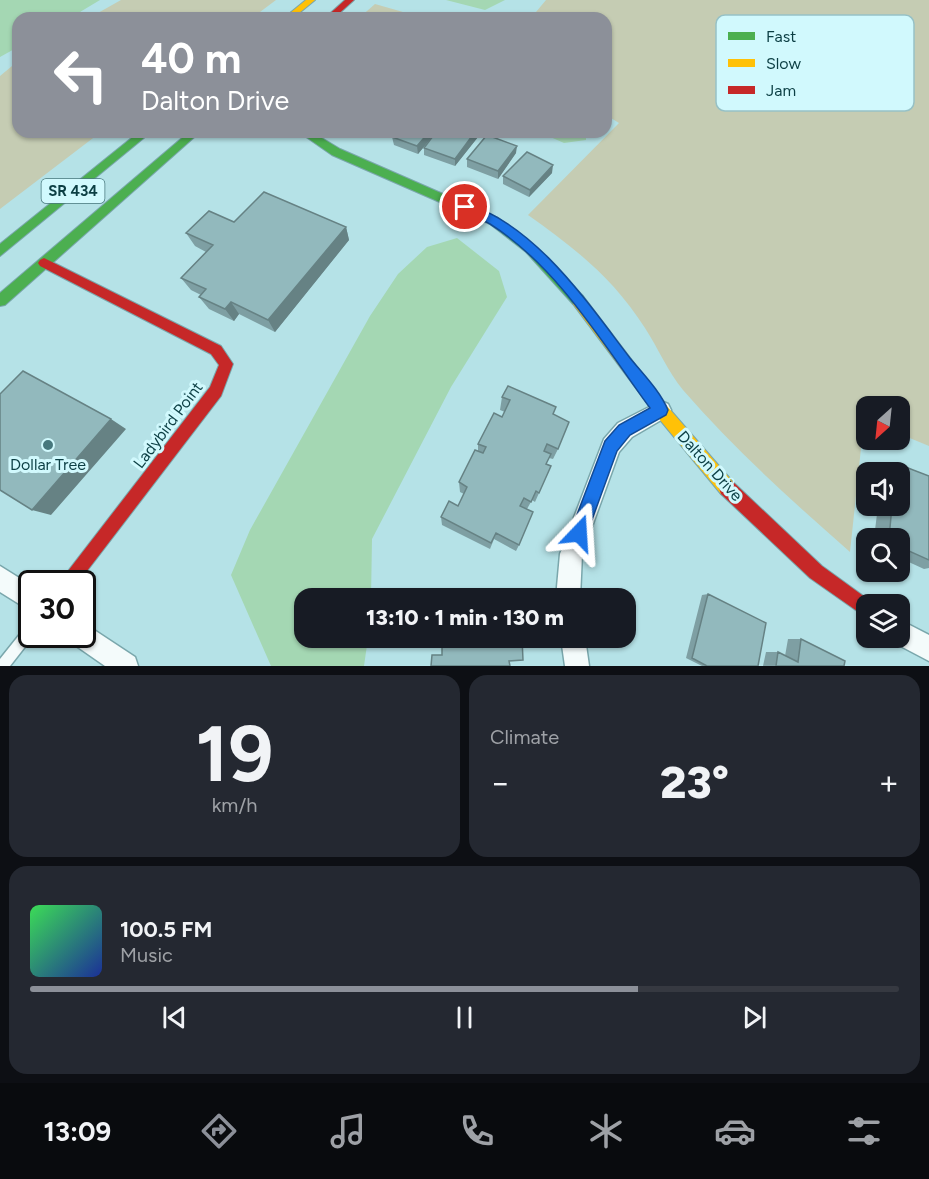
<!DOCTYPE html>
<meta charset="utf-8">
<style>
body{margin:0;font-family:Figtree,sans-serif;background:#242831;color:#f1f3f6;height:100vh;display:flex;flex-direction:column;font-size:22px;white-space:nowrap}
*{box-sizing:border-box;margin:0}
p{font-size:20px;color:#9ea1a6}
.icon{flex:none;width:33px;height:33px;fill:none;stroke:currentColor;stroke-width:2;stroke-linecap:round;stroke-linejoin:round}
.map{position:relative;height:666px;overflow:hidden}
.details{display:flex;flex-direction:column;gap:9px;padding:9px;background:#0d0f14;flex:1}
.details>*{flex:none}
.guide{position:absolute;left:12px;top:12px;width:600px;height:126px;border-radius:18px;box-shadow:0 2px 4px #0004;background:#8c9099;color:#fff;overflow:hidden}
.needle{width:39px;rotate:207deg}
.tools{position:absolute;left:856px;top:396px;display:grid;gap:12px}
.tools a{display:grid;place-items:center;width:54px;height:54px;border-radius:12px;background:#171b24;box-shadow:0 2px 4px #0004;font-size:30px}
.speed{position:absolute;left:18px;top:570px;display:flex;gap:12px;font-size:30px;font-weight:700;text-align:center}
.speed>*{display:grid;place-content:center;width:78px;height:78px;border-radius:50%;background:#171b24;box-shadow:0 2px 4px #0004;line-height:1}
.speed .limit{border:3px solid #111;border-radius:9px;background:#fff;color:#111}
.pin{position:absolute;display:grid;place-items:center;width:51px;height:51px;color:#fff;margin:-26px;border:3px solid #fff;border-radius:50%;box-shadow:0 2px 6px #0007}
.me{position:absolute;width:66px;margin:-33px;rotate:20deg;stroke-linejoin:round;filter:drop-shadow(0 0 4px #0008)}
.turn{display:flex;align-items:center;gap:21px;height:126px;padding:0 30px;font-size:27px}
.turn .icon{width:78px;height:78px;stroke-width:2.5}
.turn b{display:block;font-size:42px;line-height:51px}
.big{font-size:45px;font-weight:800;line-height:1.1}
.details .widget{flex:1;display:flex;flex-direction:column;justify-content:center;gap:9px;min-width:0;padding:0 21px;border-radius:18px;background:#242831}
.details .dial{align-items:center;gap:0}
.dial b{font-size:78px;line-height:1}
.song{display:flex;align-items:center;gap:18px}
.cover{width:72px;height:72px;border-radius:9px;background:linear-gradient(135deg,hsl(130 70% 55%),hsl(230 70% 35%))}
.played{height:6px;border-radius:3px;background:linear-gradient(90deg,#8c9099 70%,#363941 70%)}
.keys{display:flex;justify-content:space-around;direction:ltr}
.heat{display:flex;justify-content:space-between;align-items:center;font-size:33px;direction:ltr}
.details .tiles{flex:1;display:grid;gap:9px;grid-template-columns:1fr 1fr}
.widget:last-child{grid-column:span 2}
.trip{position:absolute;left:294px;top:588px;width:342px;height:60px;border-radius:18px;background:#171b24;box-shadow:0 2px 4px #0004;font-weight:800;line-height:60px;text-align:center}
.menu{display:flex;height:96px;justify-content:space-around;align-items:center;background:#090b0e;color:#9ea1a6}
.menu .icon{width:42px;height:42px}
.menu .current{color:#8c9099}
.menu b{font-size:27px;color:#f1f3f6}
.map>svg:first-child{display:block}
</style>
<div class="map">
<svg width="929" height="666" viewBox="0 0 929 666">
<rect width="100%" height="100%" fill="#b5e2e7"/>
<!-- green -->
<path fill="#c5ccb3" d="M121 0H276L252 18H89Z
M546 0H929V446L900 434V406H867V421L864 420 850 552C792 501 734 449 683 390 668 372 658 348 645 328 613 278 576 249 528 215L619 123 606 115V18H531Z
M375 4 424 18H359Z
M18 61V132H101L0 209V76Z"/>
<!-- water -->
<path fill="#a4d7b3" d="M0 0H100L70 18H18V47L0 57Z
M446 0H505L485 10Z
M539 132H586V140L564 143Z
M457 238 499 271 507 297 451 387 372 539 371 598H304V638H368L364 666H271L231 575 250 530 370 316 398 274 427 247Z"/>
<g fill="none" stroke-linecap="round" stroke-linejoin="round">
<defs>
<path id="lane" d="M32 622V634H35L10 666H0V659L28 624Z"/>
<path id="street" d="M661 401 668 404 671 410 668 416 632 437 619 452 582 554 580 598H556L560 554 604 439 618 423Z
M0 566 32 586V612L0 592Z
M900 620 929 635V661L891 641 890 638H900Z
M82 622 135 657 138 666H105L72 643 69 634H82Z
M561 638H585L589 666H565Z"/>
<path id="fast" d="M139 132H151L0 256V244Z
M189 132H200L5 305 0 306V293Z
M299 132H312L340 149 498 218 534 246 583 296 584 300 583 304H573L526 252 490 224 332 155Z"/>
<path id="slow" d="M306 0H315L293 18H284Z
M578 295 583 296 666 405 733 482 735 488 733 494 727 496 721 494 656 415 573 304 572 300 573 296Z"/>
<path id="jam" d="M345 0H354L334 18H325Z
M44 258 221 346 233 364 221 396 77 584H58L210 387 219 365 211 354 40 266 38 263 40 260Z
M727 480 733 482 822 566 873 603 874 604H867V618L810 578 721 494 719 488 721 482Z"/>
</defs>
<!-- lane casing -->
<use href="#lane" stroke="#7aa7ac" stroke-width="3"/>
<!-- street casing -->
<use href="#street" stroke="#7aa7ac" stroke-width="3"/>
<!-- fast casing -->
<use href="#fast" stroke="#7aa7ac" stroke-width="2"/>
<!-- slow casing -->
<use href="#slow" stroke="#7aa7ac" stroke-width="2"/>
<!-- jam casing -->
<use href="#jam" stroke="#7aa7ac" stroke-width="2"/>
<!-- lane -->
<use href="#lane" fill="#f4fbfb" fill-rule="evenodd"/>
<!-- street -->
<use href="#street" fill="#f4fbfb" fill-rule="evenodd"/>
<!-- fast -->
<use href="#fast" fill="#4caf50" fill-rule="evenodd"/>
<!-- slow -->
<use href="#slow" fill="#ffc107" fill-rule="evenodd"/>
<!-- jam -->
<use href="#jam" fill="#c62828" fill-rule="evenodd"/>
</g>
<!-- wall -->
<path fill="#7e9fa3" d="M436 132 418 154 394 145 392 137Z
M478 137 455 166 424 155V148Z
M516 153 498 179 467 167V159Z
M552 173 529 197 503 184V176Z
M234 222 346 227 349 240 275 332 239 314 234 321 209 309 199 297 201 295 191 290 181 278 206 252 195 246 186 233Z
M502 397 556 407 553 414 558 449 553 459 549 458 546 464 539 493 535 502 532 500 527 509 519 545 516 551 494 539 490 549 442 525 441 517 458 506 464 494 460 492 459 482 478 451V444L502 417 505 412 500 410Z
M895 463 929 476V579V568L924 569 900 558V538H874L878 506H900V472H881V469Z
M708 594 758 666H702L686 658 702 595Z
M788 639H801L844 666H763L766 652H778L785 656Z"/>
<!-- shaded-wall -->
<path fill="#668284" d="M429 132H436L418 154 417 146Z
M475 132H478V137L455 166V159Z
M517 146 516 153 498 179V171Z
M553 165 552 173 529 197 530 190Z
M346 227 349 240 275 332 268 320Z
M231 302 239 314 234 321 225 309Z
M111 419 126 429 51 515 32 510Z"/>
<!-- building -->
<path fill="#92b9bd" stroke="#668284" stroke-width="1.5" d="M397 132H429L417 146 392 137Z
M436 132H475L455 159 424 148Z
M487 135 517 146 498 171 467 159Z
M527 152 553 165 530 190 503 176Z
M264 192 346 227 268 320 231 302 225 309 199 297 206 289 181 278 213 245 186 233 209 211 234 222Z
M23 371 111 419 32 510 0 490V394Z
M508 386 556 407 553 414 569 422 558 449 547 444 544 451 551 454 546 464 551 466 539 493 536 491 531 502 524 498 520 506 533 512 519 545 496 533 491 543 441 517 449 501 458 506 467 487 459 482 475 450 483 453 486 447 478 444 494 413 502 417 510 400 502 397Z
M895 463 929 476V560L900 547V538H889L892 506H900V472H895Z
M708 594 766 623 758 666H707L692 658Z
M442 638H522L523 660 509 661 510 666H431L432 655H442Z
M801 639 845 661 844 666H776L778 652 798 662Z"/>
<!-- route -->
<path fill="#1a73e8" stroke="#114b97" stroke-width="1.5" d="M465 203C536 225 587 302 630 358 643 374 660 391 668 410L666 415 630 435 617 451 585 539 579 541 573 539 570 533 605 441 619 425 650 408C603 344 558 267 490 224 481 219 470 215 461 210L459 207Z"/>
<!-- markers -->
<circle fill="#47787d" stroke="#d1f9fd" stroke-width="2" cx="48" cy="445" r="6"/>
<g text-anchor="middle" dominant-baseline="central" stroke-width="6" stroke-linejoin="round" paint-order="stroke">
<!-- shield labels -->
<rect fill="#d1f9fd" stroke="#47777c" stroke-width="1.5" x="41.5" y="179" width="63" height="24" rx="4.5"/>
<g font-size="15" font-weight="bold" fill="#0c3f44">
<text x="73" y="191">SR 434</text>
</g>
<!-- street labels -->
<g font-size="16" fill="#0c3f44" stroke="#d1f9fd">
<text transform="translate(168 425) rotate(-53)">Ladybird Point</text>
<text transform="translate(710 466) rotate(48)">Dalton Drive</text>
</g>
<!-- poi labels -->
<g font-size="16" fill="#0c3f44" stroke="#d1f9fd">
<text x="48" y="464">Dollar Tree</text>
</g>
</g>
<!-- legend -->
<rect x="716" y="15" width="198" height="96" rx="9" fill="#d1f9fd" stroke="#96c1c6" stroke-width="1.5"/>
<rect x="728" y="32" width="27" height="8" fill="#4caf50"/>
<rect x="728" y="59" width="27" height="8" fill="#ffc107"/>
<rect x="728" y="86" width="27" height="8" fill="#c62828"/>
<g font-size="16" fill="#0c3f44">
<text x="766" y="42">Fast</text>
<text x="766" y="69">Slow</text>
<text x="766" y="96">Jam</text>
</g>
</svg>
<div class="tools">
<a><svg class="needle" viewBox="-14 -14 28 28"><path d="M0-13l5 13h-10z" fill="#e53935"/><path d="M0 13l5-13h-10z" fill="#9ea1a6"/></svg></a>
<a><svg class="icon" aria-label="sound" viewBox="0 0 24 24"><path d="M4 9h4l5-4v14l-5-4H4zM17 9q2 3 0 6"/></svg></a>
<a><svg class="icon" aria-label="search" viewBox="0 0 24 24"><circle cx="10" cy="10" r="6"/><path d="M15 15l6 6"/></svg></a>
<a><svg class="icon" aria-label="layers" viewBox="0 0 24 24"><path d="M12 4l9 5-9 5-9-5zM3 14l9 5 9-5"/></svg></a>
</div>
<div class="speed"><div class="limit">30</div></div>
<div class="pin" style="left:465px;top:207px;background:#d93025"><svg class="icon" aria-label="arrive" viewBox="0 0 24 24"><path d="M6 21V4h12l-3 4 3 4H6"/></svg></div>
<svg class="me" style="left:579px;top:533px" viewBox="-20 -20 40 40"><path d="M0-17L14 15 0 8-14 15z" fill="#1a73e8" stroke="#fff" stroke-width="4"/></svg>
<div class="trip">13:10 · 1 min · 130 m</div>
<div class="guide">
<div class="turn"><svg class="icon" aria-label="left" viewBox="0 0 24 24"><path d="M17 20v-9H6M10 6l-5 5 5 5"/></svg><div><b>40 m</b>Dalton Drive</div></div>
</div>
</div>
<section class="details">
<div class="tiles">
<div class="widget dial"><b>19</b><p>km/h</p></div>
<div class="widget"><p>Climate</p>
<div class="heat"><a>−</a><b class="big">23°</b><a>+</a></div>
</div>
<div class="widget">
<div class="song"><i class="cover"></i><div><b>100.5 FM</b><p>Music</p></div></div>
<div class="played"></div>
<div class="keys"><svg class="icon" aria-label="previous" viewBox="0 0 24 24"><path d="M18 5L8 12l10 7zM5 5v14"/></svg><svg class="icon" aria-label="pause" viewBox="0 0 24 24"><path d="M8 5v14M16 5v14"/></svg><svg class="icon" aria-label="next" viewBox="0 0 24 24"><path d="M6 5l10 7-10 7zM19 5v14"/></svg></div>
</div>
</div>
</section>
<nav class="menu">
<b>13:09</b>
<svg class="icon current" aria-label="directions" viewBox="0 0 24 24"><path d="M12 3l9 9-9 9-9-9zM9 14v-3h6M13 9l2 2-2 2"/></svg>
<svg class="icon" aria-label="music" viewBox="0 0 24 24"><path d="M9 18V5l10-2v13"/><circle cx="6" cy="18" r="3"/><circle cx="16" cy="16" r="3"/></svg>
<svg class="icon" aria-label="phone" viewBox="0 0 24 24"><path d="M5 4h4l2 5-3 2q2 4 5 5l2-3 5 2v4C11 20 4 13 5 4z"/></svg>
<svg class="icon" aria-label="climate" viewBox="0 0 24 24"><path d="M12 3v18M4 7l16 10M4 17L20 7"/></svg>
<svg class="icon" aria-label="car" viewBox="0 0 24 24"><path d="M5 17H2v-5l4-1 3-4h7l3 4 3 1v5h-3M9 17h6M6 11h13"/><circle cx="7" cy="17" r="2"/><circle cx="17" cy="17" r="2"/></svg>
<svg class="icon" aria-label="filters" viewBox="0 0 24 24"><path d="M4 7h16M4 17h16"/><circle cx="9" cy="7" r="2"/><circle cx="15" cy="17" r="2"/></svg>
</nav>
